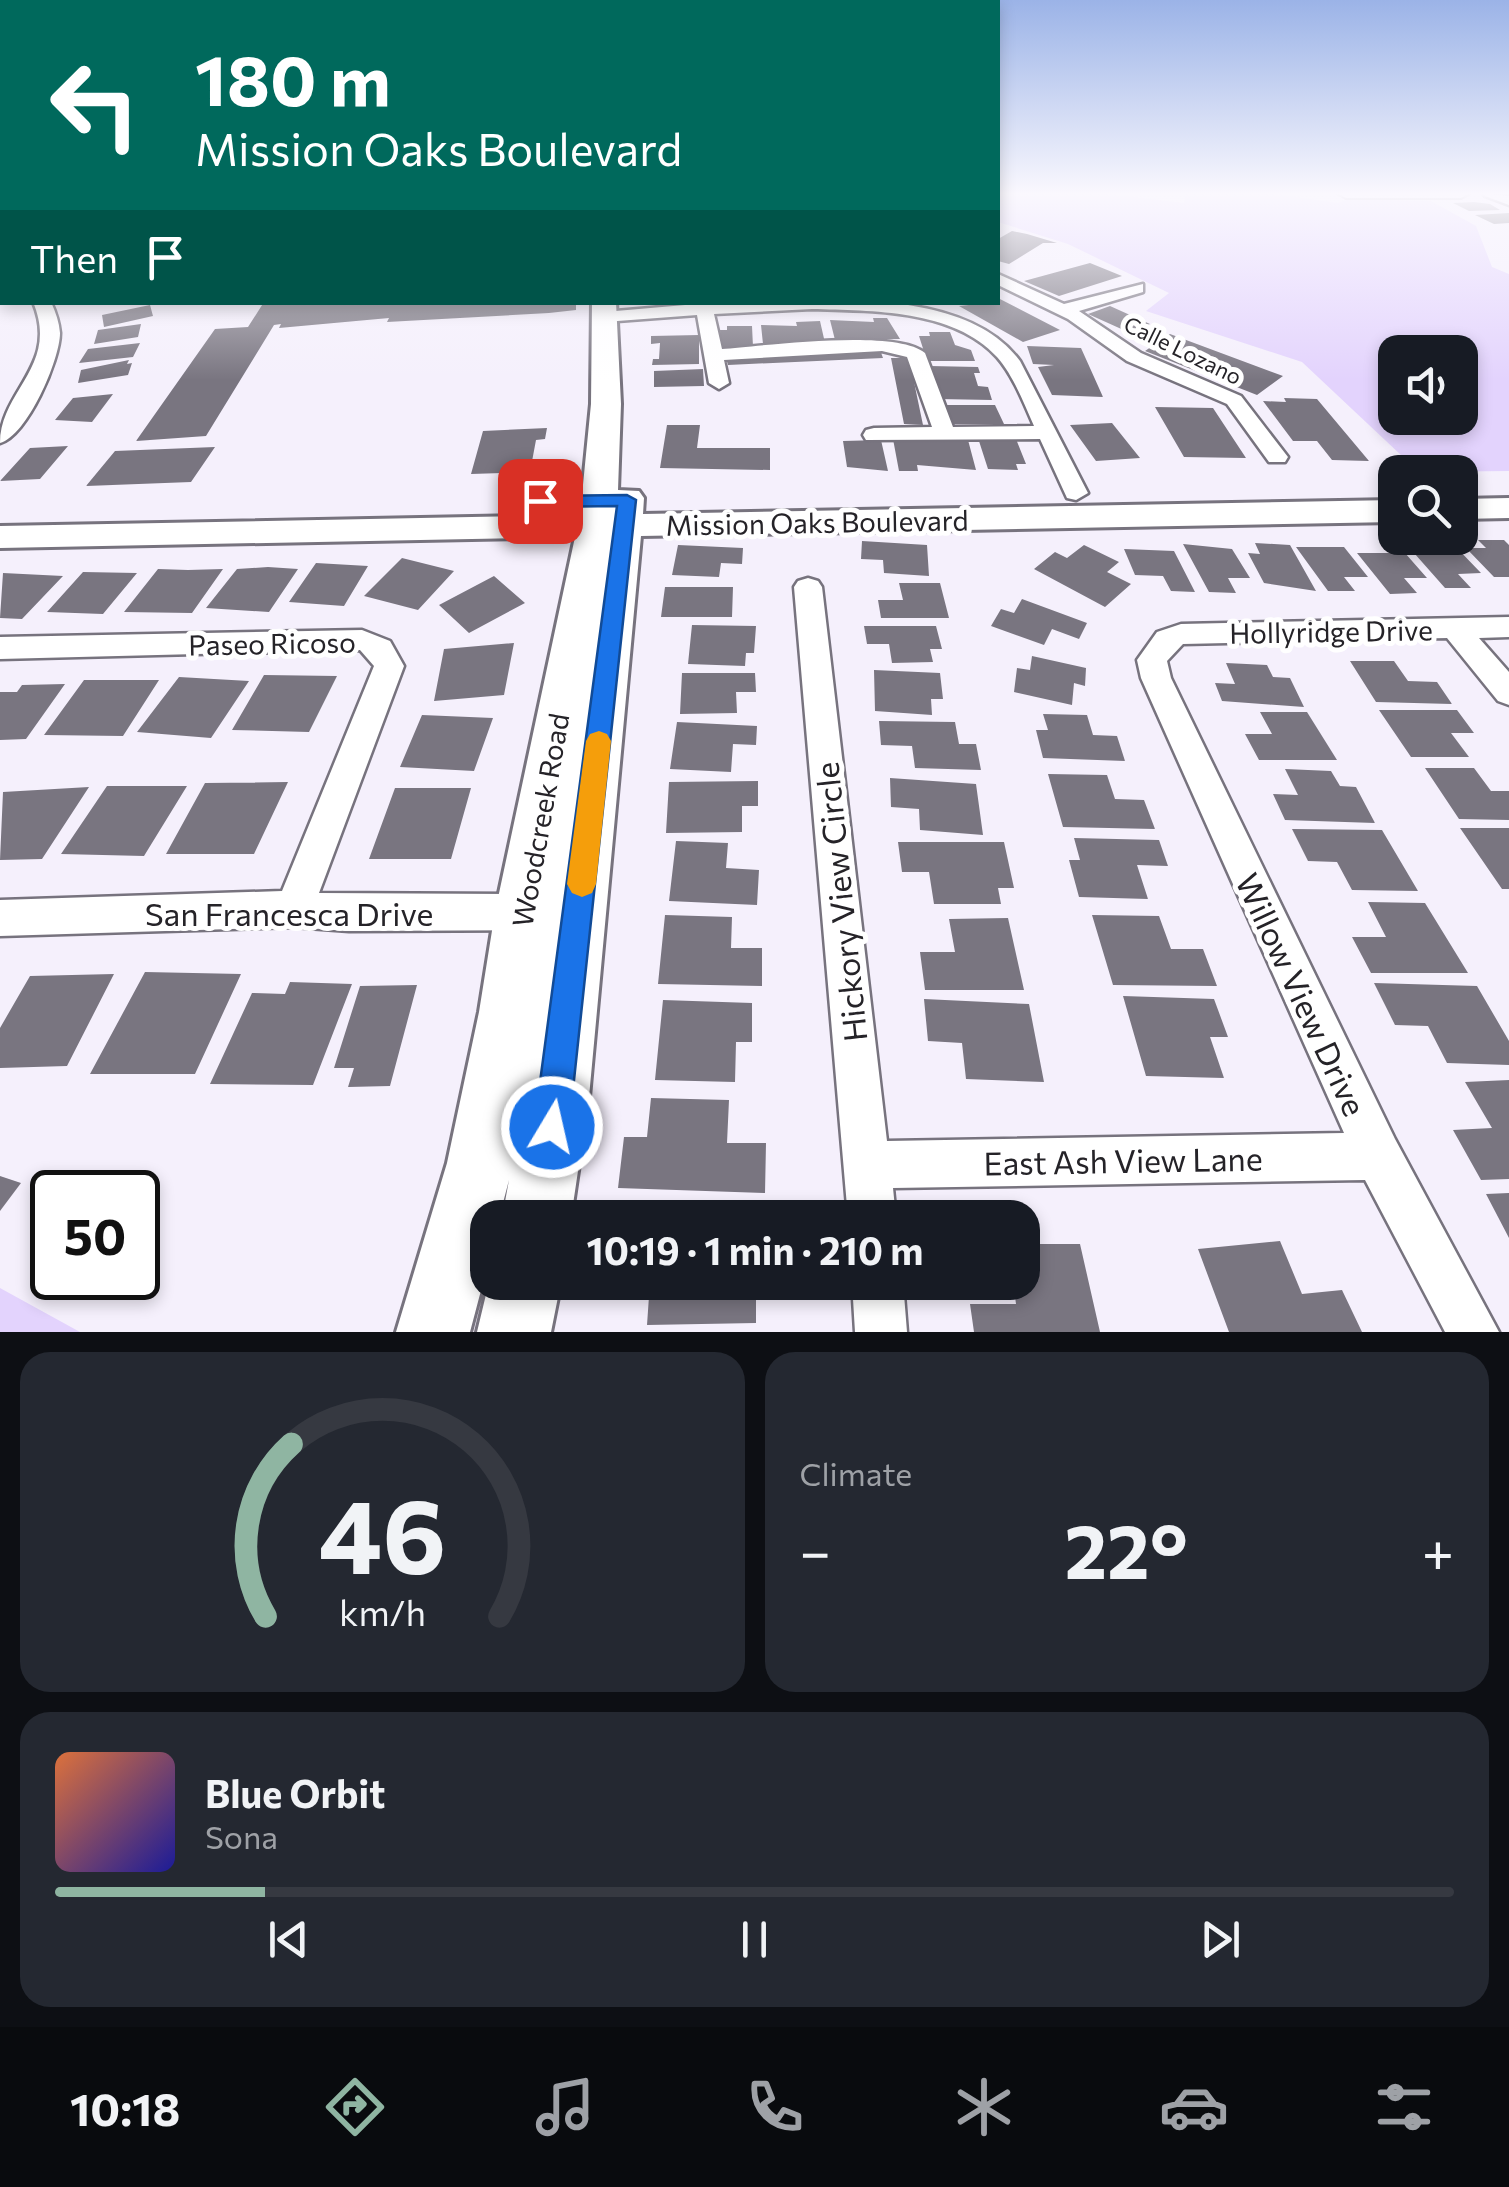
<!DOCTYPE html>
<meta charset="utf-8">
<style>
body{margin:0;font-family:Commissioner,sans-serif;background:#242831;color:#f1f3f6;height:100vh;display:flex;flex-direction:column;font-size:38px;white-space:nowrap}
*{box-sizing:border-box;margin:0}
p{font-size:32px;color:#9ea1a6}
.icon{flex:none;width:55px;height:55px;fill:none;stroke:currentColor;stroke-width:2;stroke-linecap:round;stroke-linejoin:round}
.map{position:relative;height:1332px;overflow:hidden}
.details{display:flex;flex-direction:column;gap:20px;padding:20px;background:#0d0f14;flex:1}
.details>*{flex:none}
.banner{position:absolute;left:0px;top:0px;width:1000px;height:305px;box-shadow:0 5px 15px #0003;background:#00695c;color:#fff;overflow:hidden}
.fabs{position:absolute;left:1378px;top:335px;display:grid;gap:20px}
.fabs a{display:grid;place-items:center;width:100px;height:100px;border-radius:20px;background:#171b24;box-shadow:0 5px 15px #0003;font-size:50px}
.speed{position:absolute;left:30px;top:1170px;display:flex;gap:20px;font-size:50px;font-weight:700;text-align:center}
.speed>*{display:grid;place-content:center;width:130px;height:130px;border-radius:50%;background:#171b24;box-shadow:0 5px 15px #0003;line-height:1}
.speed .limit{border:5px solid #111;border-radius:15px;background:#fff;color:#111}
.pin{position:absolute;display:grid;place-items:center;width:85px;height:85px;color:#fff;margin:-42px;border-radius:20px;box-shadow:0 5px 15px #0006}
.me{position:absolute;width:110px;margin:-55px;rotate:9deg;stroke-linejoin:round;filter:drop-shadow(0 0 8px #0008)}
.turn{display:flex;align-items:center;gap:35px;height:210px;padding:0 30px;font-size:45px}
.turn .icon{width:130px;height:130px;stroke-width:2.5}
.turn b{display:block;font-size:70px;line-height:85px}
.then{display:flex;align-items:center;height:95px;padding:0 30px;background:#0003;gap:20px;font-size:38px}
.big{font-size:75px;font-weight:700;line-height:1.1}
.details .tile{flex:1;display:flex;flex-direction:column;justify-content:center;gap:15px;min-width:0;padding:0 35px;border-radius:30px;background:#242831}
.details .dial{align-items:center;gap:0}
.dial svg{height:260px;overflow:visible;fill:none;stroke:#363941;stroke-width:7;stroke-linecap:round;text-anchor:middle}
.dial text{fill:#f1f3f6;stroke:none}
.song{display:flex;align-items:center;gap:30px}
.cover{width:120px;height:120px;border-radius:15px;background:linear-gradient(135deg,hsl(20 70% 55%),hsl(240 70% 35%))}
.played{height:10px;border-radius:5px;background:linear-gradient(90deg,#8fb5a2 15%,#363941 15%)}
.keys{display:flex;justify-content:space-around;direction:ltr}
.heat{display:flex;justify-content:space-between;align-items:center;font-size:55px;direction:ltr}
.details .tiles{flex:1;display:grid;gap:20px;grid-template-columns:1fr 1fr}
.tile:last-child{grid-column:span 2}
.trip{position:absolute;left:470px;top:1200px;width:570px;height:100px;border-radius:30px;background:#171b24;box-shadow:0 5px 15px #0003;font-weight:700;line-height:100px;text-align:center}
.dock{display:flex;height:160px;justify-content:space-around;align-items:center;background:#090b0e;color:#9ea1a6}
.dock .icon{width:70px;height:70px}
.dock .selected{color:#8fb5a2}
.dock b{font-size:45px;color:#f1f3f6}
.map>svg:first-child{display:block}
</style>
<div class="map">
<svg width="1509" height="1332" viewBox="0 0 1509 1332">
<rect width="100%" height="100%" fill="#f5f0fc"/>
<!-- green -->
<path fill="#e3d3fd" fill-rule="evenodd" d="M998 193H1102L1184 203 1186 193H1270L1338 203 1350 199 1431 201 1476 226 1492 267 1509 274V471L1419 472 1302 362 1146 311 1169 293 1068 244 998 222ZM1395 352H1460V418H1395Z
M0 1288 80 1332H0Z"/>
<!-- building -->
<path fill="#797580" d="M1474 202 1490 204 1500 210 1469 211 1453 203Z
M1509 213V223L1494 224 1475 215Z
M1012 231 1027 234 1057 243H1043L1009 264 998 261V239Z
M1090 263 1122 276 1059 296 1024 281Z
M998 298 1060 330 1023 342 959 306 998 302Z
M264 302H576V310L549 313 387 322 389 318 279 328 281 324 274 325 206 436 136 441 215 329 248 327Z
M150 305 153 316 104 327 102 315Z
M1110 306 1150 324 1128 332 1088 314Z
M873 318H887L900 339 835 340 830 320 874 322Z
M820 321 825 343 763 344 761 325 797 326 796 322Z
M141 324 138 337 94 344 98 330Z
M727 326H752L753 347H721L720 330H727Z
M929 332H950L955 345 971 350 975 361H927L919 336H930Z
M1170 334 1283 376 1257 395 1145 351Z
M699 335V364L652 365 653 359H659L660 343 651 344V336Z
M140 343 133 357 79 363 88 349Z
M1027 346 1081 348 1103 397 1052 395 1038 367 1054 365 1033 364Z
M880 350 883 358 728 365 726 357Z
M891 358H909L923 425 904 424Z
M129 360 127 364 132 363 128 375 78 383 81 370Z
M930 366 978 367 980 373H974L978 386 988 387 992 400 938 399Z
M703 369 704 386 654 387V371Z
M113 394 92 422 55 420 73 398Z
M1284 398 1317 399 1369 461 1332 460 1317 441H1293L1263 401 1286 402Z
M943 405H995L1004 424H950Z
M1155 407 1213 408 1246 458 1184 457Z
M1112 423 1140 458 1096 461 1070 425Z
M667 425H700L697 448H770V470L660 468Z
M547 428 545 439 536 440 530 472 471 474 483 431Z
M978 438 1016 439 1026 464H1016L1018 470 988 469Z
M893 439 968 440 976 470 917 465 918 471H899Z
M881 440 888 471 847 467 843 441Z
M68 446 40 479 0 481 30 448Z
M215 447 191 482 86 486 115 451Z
M1478 540H1504L1509 545V577H1494L1466 548H1486Z
M862 541 927 545 929 576 884 573 883 560 861 559Z
M1255 543 1290 545 1316 591 1264 583 1248 553 1260 554Z
M1183 544 1232 549 1250 578H1228L1236 593 1209 592Z
M678 545 743 548 742 564 721 563 719 577 672 575Z
M1084 545 1119 562 1107 572 1131 584 1105 607 1034 569 1055 552 1067 558Z
M1407 545H1454L1481 573 1458 574 1471 588H1445Z
M1296 547H1344L1368 577H1344L1355 591H1328Z
M1124 549 1174 551 1195 592 1171 591 1163 576 1135 575Z
M1357 553H1405L1427 578H1404L1417 593 1390 594Z
M402 558 454 571 418 610 364 596Z
M316 563 368 566 344 606 289 602Z
M158 569 188 570 223 569 192 613 124 612Z
M237 569 268 567 298 569 269 612 206 608Z
M83 572 137 573 103 614 47 612Z
M3 573 63 576 22 619 0 618Z
M494 576 525 603 469 633 439 605Z
M899 583H940L949 618H881L878 600H903Z
M665 587H733L732 617H661Z
M1022 599 1087 623 1079 639 1052 629 1044 645 991 626 1001 609 1014 613Z
M692 625 756 626 754 653H746L745 666 688 664Z
M864 626H936L942 649H930L933 662 892 663 889 644H867Z
M514 643 504 695 434 701 444 649Z
M1032 656 1086 668 1085 686 1074 683 1072 705 1014 692 1017 668 1030 670Z
M1350 661H1394L1408 681 1437 682 1452 704 1376 702Z
M1226 663 1267 665 1273 677 1290 678 1304 707 1222 701 1215 683 1235 684Z
M874 670 940 673 943 699H931L932 715 875 711Z
M682 673H755L756 692H736L737 713 680 714Z
M264 675 337 676 309 732 232 730Z
M179 677 249 681 211 738 137 732Z
M84 680H159L123 736 44 735Z
M65 684 26 739 0 740V692H17L22 685Z
M1379 710H1457L1474 733H1451L1469 757H1411Z
M1260 712H1307L1337 760H1259L1245 734H1272Z
M1043 714 1087 715 1093 735 1117 736 1125 761 1043 758 1036 730H1048Z
M422 715 493 718 474 771 400 767Z
M879 721 955 722 959 744H976L981 770 915 768 912 746 881 745Z
M677 722 757 726 756 745 733 744 731 772 670 769Z
M1425 768H1474L1491 791H1509V820L1459 819Z
M1285 769 1331 771 1340 786 1356 787 1375 823 1285 820 1273 794 1298 795Z
M1048 774 1107 775 1115 799 1144 800 1155 829 1063 827Z
M890 778 976 784 983 835 920 830 919 809 891 807Z
M758 781V806H742V832L666 833 669 782Z
M288 782 254 854H166L205 783Z
M107 786H187L144 856 61 854Z
M89 787 42 859 0 860 3 792Z
M395 788H471L451 859H369Z
M1460 828H1509V889H1502Z
M1292 829 1382 830 1418 891 1352 890 1337 862 1308 861Z
M1074 838 1159 840 1168 866 1137 865 1148 899 1079 897 1069 860H1080Z
M676 841 728 843 726 868 759 870 757 905 669 901Z
M898 842H1004L1014 888H998L1001 904H934L929 872H902Z
M1368 902 1425 903 1468 973H1371L1352 937H1386Z
M665 915 732 917 731 948H762V986L658 984Z
M1092 915 1159 916 1171 949H1203L1217 986 1113 985Z
M1008 918 1024 990H925L920 952H955L949 919Z
M145 972 241 974 195 1074H90Z
M114 974 67 1066 0 1068V1028L30 976Z
M290 982 352 984 313 1085 210 1084 252 993 285 994Z
M1374 983 1477 986 1509 1041V1065L1447 1063 1428 1026 1395 1025Z
M417 985 390 1086 348 1087 354 1068H334L360 986Z
M1123 996 1214 999 1228 1037H1210L1224 1078 1146 1076Z
M924 999 1029 1004 1044 1082 966 1079 962 1043 928 1041Z
M663 1000 752 1003V1042H736L735 1082 655 1080Z
M1509 1080V1179L1481 1180 1453 1130 1492 1128 1465 1082Z
M651 1098 729 1100 727 1143H766L765 1193 618 1188 624 1137H647Z
M0 1176 21 1183 0 1211Z
M1509 1193V1238L1486 1194Z
M754 1212V1218H654V1214Z
M1280 1241 1302 1294 1342 1290 1362 1332H1229L1198 1249Z
M1022 1244H1080L1100 1332H974L970 1304H1016L1013 1282H1022Z
M650 1282H756V1323L647 1325Z"/>
<g fill="none" stroke-linecap="round" stroke-linejoin="round">
<defs>
<path id="minor" d="M0 193H2V197H0Z
M1483 193 1509 196V205L1485 196Z
M0 219H2V227H0Z
M0 270 2 271V281H0Z
M998 274 1064 304 1143 284V292L1079 311 1141 353 1241 396 1288 457 1285 462H1269L1227 404 1127 361 1068 319 998 285Z
M33 302H51C56 313 59 322 60 333 60 360 27 436 0 443 0 390 60 366 33 302Z
M720 302C807 302 962 282 1020 361L1088 493 1076 500 1067 498 1040 439 866 440 863 435 866 430 874 428 932 427 907 357 882 351 724 360 729 383 719 389 709 383 697 315 604 322 595 317 604 312ZM812 309C872 311 953 309 997 357 1013 375 1024 403 1034 426L953 427 925 353C896 328 764 346 722 349L714 314Z
M808 578 818 581 822 587 887 1141 1344 1133 1141 678 1137 660 1157 632 1181 624 1509 617V637L1479 638 1509 672V705L1498 701 1447 638 1183 644 1167 661 1171 678 1395 1139 1499 1332H1445L1365 1180 893 1188 896 1218H848L794 587 798 581Z
M362 630 390 641 404 666 319 893 535 894 549 899 554 912 549 925 535 930 349 931 294 927 0 936V900L282 891 374 666 360 650 0 659V637Z
M852 1282H903L907 1332H855Z"/>
<path id="tertiary" d="M1337 193H1470L1461 198H1346Z"/>
<path id="secondary" d="M592 302H616L621 404 618 490 639 491 644 498 643 514 1395 500V522L641 536 589 1097 571 1218H502L509 1180 499 1218H488V1264L470 1332H396L447 1163 479 1012 495 912 575 537 0 548V526L580 515 591 404Z
M1509 498V518L1460 519V499Z
M489 1282H561L551 1332H477Z"/>
</defs>
<!-- minor casing -->
<use href="#minor" stroke="#77737e" stroke-width="5"/>
<!-- tertiary casing -->
<use href="#tertiary" stroke="#77737e" stroke-width="4"/>
<!-- secondary casing -->
<use href="#secondary" stroke="#77737e" stroke-width="6"/>
<!-- minor -->
<use href="#minor" fill="#fff" fill-rule="evenodd"/>
<!-- tertiary -->
<use href="#tertiary" fill="#fff" fill-rule="evenodd"/>
<!-- secondary -->
<use href="#secondary" fill="#fff" fill-rule="evenodd"/>
</g>
<!-- sky -->
<linearGradient id="sky" x2="0" y2="1"><stop stop-color="#9bb3e7"/><stop offset="0.51" stop-color="#faf8fe"/><stop offset="1" stop-color="#faf8fe" stop-opacity="0"/></linearGradient>
<rect width="1509" height="380" fill="url(#sky)"/>
<!-- route -->
<path fill="#1a73e8" stroke="#114b97" stroke-width="2.5" d="M627 495 636 500 569 1127 564 1139 552 1144 539 1139 534 1127 617 506 540 507 531 501 540 496Z"/>
<!-- slow -->
<path fill="#f59e0b" d="M599 731 607 734 611 741 596 884 592 893 582 897 572 893 567 884 586 741 590 734Z"/>
<g text-anchor="middle" dominant-baseline="central" stroke-width="10" stroke-linejoin="round" paint-order="stroke">
<!-- far-street labels -->
<g font-size="22" fill="#252328" stroke="#fff">
<text transform="translate(1183 350) rotate(26)">Calle Lozano</text>
</g>
<!-- street labels -->
<g font-size="28" fill="#252328" stroke="#fff">
<text transform="translate(817 522) rotate(-1)">Mission Oaks Boulevard</text>
<text transform="translate(1331 631) rotate(-1)">Hollyridge Drive</text>
<text transform="translate(272 643) rotate(-1)">Paseo Ricoso</text>
<text transform="translate(540 820) rotate(-80)">Woodcreek Road</text>
</g>
<!-- near-street labels -->
<g font-size="32" fill="#252328" stroke="#fff">
<text transform="translate(840 902) rotate(-96)">Hickory View Circle</text>
<text x="289" y="913">San Francesca Drive</text>
<text transform="translate(1302 994) rotate(65)">Willow View Drive</text>
<text transform="translate(1123 1160) rotate(-1)">East Ash View Lane</text>
</g>
</g>
</svg>
<div class="fabs">
<a><svg class="icon" aria-label="sound" viewBox="0 0 24 24"><path d="M4 9h4l5-4v14l-5-4H4zM17 9q2 3 0 6"/></svg></a>
<a><svg class="icon" aria-label="search" viewBox="0 0 24 24"><circle cx="10" cy="10" r="6"/><path d="M15 15l6 6"/></svg></a>
</div>
<div class="speed"><div class="limit">50</div></div>
<div class="pin" style="left:540px;top:501px;background:#d93025"><svg class="icon" aria-label="arrive" viewBox="0 0 24 24"><path d="M6 21V4h12l-3 4 3 4H6"/></svg></div>
<svg class="me" style="left:552px;top:1127px" viewBox="-20 -20 40 40"><circle r="17" fill="#1a73e8" stroke="#fff" stroke-width="3"/><path d="M0-11L8 9 0 5-8 9z" fill="#fff"/></svg>
<div class="trip">10:19 · 1 min · 210 m</div>
<div class="banner">
<div class="turn"><svg class="icon" aria-label="left" viewBox="0 0 24 24"><path d="M17 20v-9H6M10 6l-5 5 5 5"/></svg><div><b>180 m</b>Mission Oaks Boulevard</div></div>
<div class="then">Then<svg class="icon" aria-label="arrive" viewBox="0 0 24 24"><path d="M6 21V4h12l-3 4 3 4H6"/></svg></div>
</div>
</div>
<section class="details">
<div class="tiles">
<div class="tile dial"><svg viewBox="0 0 100 80">
<path d="M14 69A42 42 0 1 1 86 69"/>
<path d="M14 69A42 42 0 0 1 22 16" stroke="#8fb5a2"/>
<text x="50" y="56" font-size="32" font-weight="700">46</text>
<text x="50" y="72" font-size="11">km/h</text>
</svg></div>
<div class="tile"><p>Climate</p>
<div class="heat"><a>−</a><b class="big">22°</b><a>+</a></div>
</div>
<div class="tile">
<div class="song"><i class="cover"></i><div><b>Blue Orbit</b><p>Sona</p></div></div>
<div class="played"></div>
<div class="keys"><svg class="icon" aria-label="previous" viewBox="0 0 24 24"><path d="M18 5L8 12l10 7zM5 5v14"/></svg><svg class="icon" aria-label="pause" viewBox="0 0 24 24"><path d="M8 5v14M16 5v14"/></svg><svg class="icon" aria-label="next" viewBox="0 0 24 24"><path d="M6 5l10 7-10 7zM19 5v14"/></svg></div>
</div>
</div>
</section>
<nav class="dock">
<b>10:18</b>
<svg class="icon selected" aria-label="directions" viewBox="0 0 24 24"><path d="M12 3l9 9-9 9-9-9zM9 14v-3h6M13 9l2 2-2 2"/></svg>
<svg class="icon" aria-label="music" viewBox="0 0 24 24"><path d="M9 18V5l10-2v13"/><circle cx="6" cy="18" r="3"/><circle cx="16" cy="16" r="3"/></svg>
<svg class="icon" aria-label="phone" viewBox="0 0 24 24"><path d="M5 4h4l2 5-3 2q2 4 5 5l2-3 5 2v4C11 20 4 13 5 4z"/></svg>
<svg class="icon" aria-label="climate" viewBox="0 0 24 24"><path d="M12 3v18M4 7l16 10M4 17L20 7"/></svg>
<svg class="icon" aria-label="car" viewBox="0 0 24 24"><path d="M5 17H2v-5l4-1 3-4h7l3 4 3 1v5h-3M9 17h6M6 11h13"/><circle cx="7" cy="17" r="2"/><circle cx="17" cy="17" r="2"/></svg>
<svg class="icon" aria-label="filters" viewBox="0 0 24 24"><path d="M4 7h16M4 17h16"/><circle cx="9" cy="7" r="2"/><circle cx="15" cy="17" r="2"/></svg>
</nav>
